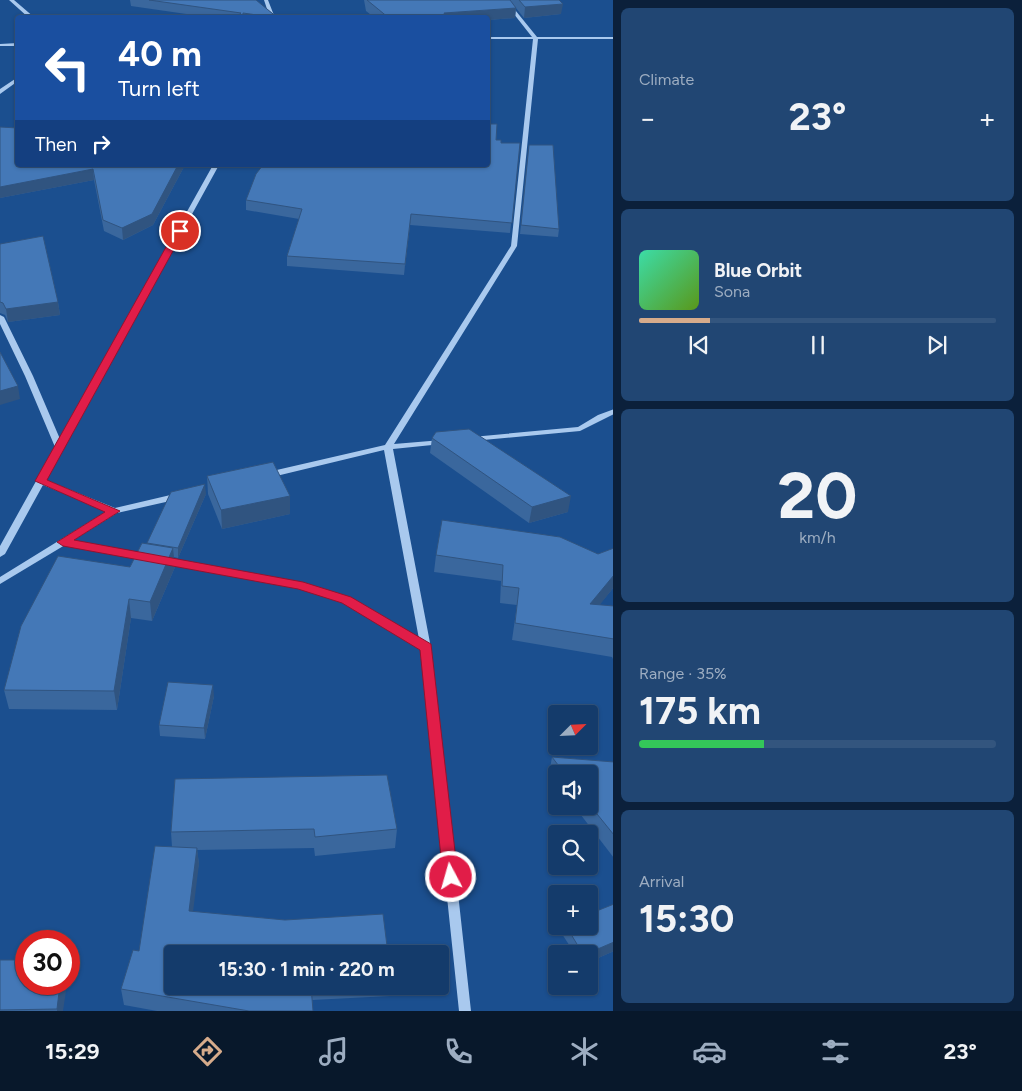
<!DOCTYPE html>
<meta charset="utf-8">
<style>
body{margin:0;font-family:Figtree,sans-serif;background:#214673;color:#f1f3f6;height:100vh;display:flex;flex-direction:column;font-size:19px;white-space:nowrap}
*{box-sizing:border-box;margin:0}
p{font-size:16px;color:#9dadc1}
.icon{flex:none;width:28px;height:28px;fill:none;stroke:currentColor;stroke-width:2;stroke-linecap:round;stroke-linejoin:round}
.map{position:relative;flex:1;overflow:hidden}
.drawer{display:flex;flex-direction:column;gap:8px;padding:8px;background:#0b203b;width:409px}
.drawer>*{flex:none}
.banner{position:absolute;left:15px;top:15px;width:475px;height:152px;border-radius:5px;box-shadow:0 1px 4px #0004,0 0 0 1px #33557e;background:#1a4fa0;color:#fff;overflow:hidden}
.needle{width:32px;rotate:66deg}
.controls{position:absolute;left:548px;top:705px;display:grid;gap:10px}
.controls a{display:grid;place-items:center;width:50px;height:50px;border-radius:5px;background:#143b6b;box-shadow:0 1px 4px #0004,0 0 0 1px #33557e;font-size:25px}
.speed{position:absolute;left:15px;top:930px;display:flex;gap:10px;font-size:25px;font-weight:700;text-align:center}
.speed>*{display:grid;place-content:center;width:65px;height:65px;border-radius:50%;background:#143b6b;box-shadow:0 1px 4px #0004,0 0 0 1px #33557e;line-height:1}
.speed .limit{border:8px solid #d22;background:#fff;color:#111}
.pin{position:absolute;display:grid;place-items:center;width:42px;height:42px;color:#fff;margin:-21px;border:2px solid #fff;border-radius:50%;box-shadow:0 1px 5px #0007}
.me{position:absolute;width:55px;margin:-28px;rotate:354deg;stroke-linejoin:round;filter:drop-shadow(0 0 4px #0008)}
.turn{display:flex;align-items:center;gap:18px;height:105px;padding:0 20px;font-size:22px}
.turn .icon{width:65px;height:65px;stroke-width:2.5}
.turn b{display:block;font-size:35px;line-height:42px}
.then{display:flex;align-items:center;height:48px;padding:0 20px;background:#0003;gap:10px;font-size:19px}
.big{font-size:38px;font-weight:700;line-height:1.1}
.drawer .card{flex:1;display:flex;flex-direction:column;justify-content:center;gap:8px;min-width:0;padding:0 18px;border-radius:8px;background:#214673}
.drawer .dial{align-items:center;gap:0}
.dial b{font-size:65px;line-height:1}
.song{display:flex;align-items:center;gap:15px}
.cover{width:60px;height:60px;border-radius:8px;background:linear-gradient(135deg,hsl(160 70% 55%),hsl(90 70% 35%))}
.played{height:5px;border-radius:2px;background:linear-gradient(90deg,#d6ab8b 20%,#33557e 20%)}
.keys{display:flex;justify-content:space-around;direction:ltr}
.heat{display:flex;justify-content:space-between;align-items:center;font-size:28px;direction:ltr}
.charge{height:8px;border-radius:4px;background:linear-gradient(90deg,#34c759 35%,#33557e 0)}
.trip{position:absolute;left:164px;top:945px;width:285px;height:50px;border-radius:5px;background:#143b6b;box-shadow:0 1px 4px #0004,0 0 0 1px #33557e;font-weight:700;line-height:50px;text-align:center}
.tabs{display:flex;height:80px;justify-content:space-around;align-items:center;background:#08182b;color:#9dadc1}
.tabs .icon{width:35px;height:35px}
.tabs .selected{color:#d6ab8b}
.tabs b{font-size:22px;color:#f1f3f6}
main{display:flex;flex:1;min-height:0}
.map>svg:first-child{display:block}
</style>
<main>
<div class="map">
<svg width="614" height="1011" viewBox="0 0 614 1011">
<rect width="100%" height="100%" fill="#1b4f8f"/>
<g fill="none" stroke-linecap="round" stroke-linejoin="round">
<!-- minor -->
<path fill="#a9c9ee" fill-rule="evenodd" d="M9 0H14L35 18H29Z
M264 0H268L275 18H270Z
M503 0H507L537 37H614V39H538L517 246 394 444 442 440 446 442 442 444 393 449 431 648 471 1011H459L421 650 343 602 298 588 164 564 159 561 164 558 299 582 349 598 419 639 384 450 268 478 264 475 268 472 385 445 511 246 533 39H488V37H532Z
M18 43V46H0V44Z
M18 77V81L0 94V89Z
M213 165H219L46 480 115 508 179 493 183 496 179 499 117 513 72 541 146 554 149 555 151 557 149 559 146 560 65 545 0 584V577L107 511 43 485 5 554 0 557V546L55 447 25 376 0 324V315L4 317 33 376 60 439Z
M614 409V414L580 431 472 441 468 439 472 437 578 427 598 415Z"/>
</g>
<!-- wall -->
<path fill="#3a679d" d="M130 0H256L278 18H214L131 6Z
M364 0H559L561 14 524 18 516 8 515 18 488 20V18H375L366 11Z
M0 127 18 165H185L153 225 123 240 104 231 94 180 0 198Z
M496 140 501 143H520L510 233 410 225 404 275 287 266V256L299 219 246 210V200L263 165H488Z
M529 145 559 229 558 237 520 234Z
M0 244 58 302 60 315 8 322 5 315 0 313Z
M432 438 568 512 529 523 430 453Z
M207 476 290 496V514L222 529 208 494Z
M206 494 178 558 174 557 175 567 152 621 131 618 117 710 9 709 4 690 130 567 147 544V543Z
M614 548V587L599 605 614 606V661L612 657 512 640 517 605 500 603 501 581 434 572 436 555 598 554Z
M214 696 205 739 160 736 159 725Z
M552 757 614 762V858L574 806H589V774H556V784L549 774Z
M175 779 397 829 395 848 315 856 314 848 197 850 199 864 172 986H391L390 996 312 1000 313 1011H157L124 1005 121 989 139 951 172 847 171 832Z
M614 904V951L589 962V954H575L562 934 564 926H589Z
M0 960 63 1011H0Z"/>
<!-- shaded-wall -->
<path fill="#305480" d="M563 4 561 14 524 18 525 7Z
M516 8 515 18 488 20V18H443L444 13Z
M178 165H185L153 225 123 240 122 228Z
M93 169 94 180 0 198V187Z
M411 214 410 225 404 275 405 264Z
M58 302 60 315 8 322 6 309Z
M18 386 20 399 0 405V391Z
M205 484 206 494 178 558V548Z
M290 496V514L222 529 221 510Z
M571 496 568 512 529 523 532 507Z
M173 548 175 567 152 621 150 602Z
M614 575V587L587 621 590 604Z
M129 599 131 618 117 710 114 691Z
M213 685 214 696 205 739 204 728Z
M197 848 199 864 191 928 189 911Z
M614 942V951L589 962V954H586Z
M60 984H67L63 1011H57V1009Z"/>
<!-- building -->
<path fill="#4478b7" stroke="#305480" d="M149 0H256L278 18 243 13V18H235L241 13Z
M367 0H510L516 8 444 13 446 18H389Z
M519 0H559L563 4 525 7Z
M488 124H497L496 140H501V143H520L512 223 411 214 405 264 287 256 302 209 246 200 256 174 263 165H488Z
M0 127 18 128V165H178L152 214 122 228 103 220 93 169 0 187Z
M529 145H553L559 229 521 225Z
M43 236 58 302 6 309 3 303 0 302V244Z
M0 352 18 386 0 391Z
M469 429 571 496 532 507 432 438 436 432Z
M273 462 290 496 221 510 207 476Z
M205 484 178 548 147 543 171 492Z
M442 520 560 537 598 554 614 548V575L590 604 614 606V639L515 623 519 588 502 586 503 565 436 555Z
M142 543 173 548 150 602 129 599 114 691 4 690 21 626 58 556 130 567Z
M168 682 213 685 204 728 159 725Z
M552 757 614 762V835L589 804V774H565Z
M387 775 397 829 315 837 314 829 171 832 175 779Z
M155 846 197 848 189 911 285 920 383 914 388 954H172V986H311L313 1011H249L121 989 133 950 139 951Z
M614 904V942L586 954H583L566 926H589V914Z
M0 960H26V984H60L57 1009 0 1010Z"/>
<!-- route -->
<path fill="#e11d48" stroke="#92132f" d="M180 229 184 231 47 480 120 511 74 540 303 582 351 597 431 644 458 877 456 882 451 884 445 882 443 877 420 650 342 603 298 589 63 546 57 542 105 512 35 481 175 231Z"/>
</svg>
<div class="controls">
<a><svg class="needle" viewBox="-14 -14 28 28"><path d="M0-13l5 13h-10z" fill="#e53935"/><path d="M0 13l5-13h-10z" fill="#9dadc1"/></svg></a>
<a><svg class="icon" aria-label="sound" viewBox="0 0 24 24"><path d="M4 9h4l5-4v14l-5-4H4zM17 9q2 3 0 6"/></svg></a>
<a><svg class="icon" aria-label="search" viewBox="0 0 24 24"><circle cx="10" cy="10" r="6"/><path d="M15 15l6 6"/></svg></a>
<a>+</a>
<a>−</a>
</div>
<div class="speed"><div class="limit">30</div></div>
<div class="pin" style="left:180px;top:231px;background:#d93025"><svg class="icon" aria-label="arrive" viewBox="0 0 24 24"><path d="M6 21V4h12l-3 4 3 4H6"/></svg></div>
<svg class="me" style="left:451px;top:877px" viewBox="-20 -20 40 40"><circle r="17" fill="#e11d48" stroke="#fff" stroke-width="3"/><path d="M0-11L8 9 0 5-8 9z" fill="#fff"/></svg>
<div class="trip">15:30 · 1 min · 220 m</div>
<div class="banner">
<div class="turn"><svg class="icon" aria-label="left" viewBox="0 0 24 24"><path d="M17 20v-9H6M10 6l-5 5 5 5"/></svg><div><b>40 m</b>Turn left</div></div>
<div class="then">Then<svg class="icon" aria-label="right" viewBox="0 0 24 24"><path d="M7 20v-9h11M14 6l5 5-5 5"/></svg></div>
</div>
</div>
<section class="drawer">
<div class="card"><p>Climate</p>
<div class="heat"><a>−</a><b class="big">23°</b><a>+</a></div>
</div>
<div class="card">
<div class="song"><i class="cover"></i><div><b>Blue Orbit</b><p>Sona</p></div></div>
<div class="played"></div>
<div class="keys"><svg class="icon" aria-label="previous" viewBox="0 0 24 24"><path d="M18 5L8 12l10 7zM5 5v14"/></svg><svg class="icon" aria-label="pause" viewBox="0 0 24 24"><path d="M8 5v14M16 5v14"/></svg><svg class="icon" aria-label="next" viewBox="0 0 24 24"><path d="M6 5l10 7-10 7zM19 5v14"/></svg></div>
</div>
<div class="card dial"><b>20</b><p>km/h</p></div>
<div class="card"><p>Range · 35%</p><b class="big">175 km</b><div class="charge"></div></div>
<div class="card"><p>Arrival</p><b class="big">15:30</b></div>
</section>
</main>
<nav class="tabs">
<b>15:29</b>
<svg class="icon selected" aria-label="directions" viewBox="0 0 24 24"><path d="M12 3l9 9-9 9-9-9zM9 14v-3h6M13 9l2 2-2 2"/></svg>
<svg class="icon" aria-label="music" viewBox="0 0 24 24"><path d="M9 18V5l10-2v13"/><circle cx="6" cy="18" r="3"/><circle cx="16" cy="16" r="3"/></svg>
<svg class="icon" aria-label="phone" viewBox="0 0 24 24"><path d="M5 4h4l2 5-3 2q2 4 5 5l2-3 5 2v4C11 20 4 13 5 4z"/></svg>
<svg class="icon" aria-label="climate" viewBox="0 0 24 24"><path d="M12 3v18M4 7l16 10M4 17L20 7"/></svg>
<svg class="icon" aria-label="car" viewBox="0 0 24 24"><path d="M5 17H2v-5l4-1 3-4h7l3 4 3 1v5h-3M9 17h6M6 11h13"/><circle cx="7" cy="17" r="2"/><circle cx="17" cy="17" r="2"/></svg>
<svg class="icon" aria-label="filters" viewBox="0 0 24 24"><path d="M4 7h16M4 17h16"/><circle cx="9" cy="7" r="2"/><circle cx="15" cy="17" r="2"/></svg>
<b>23°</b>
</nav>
